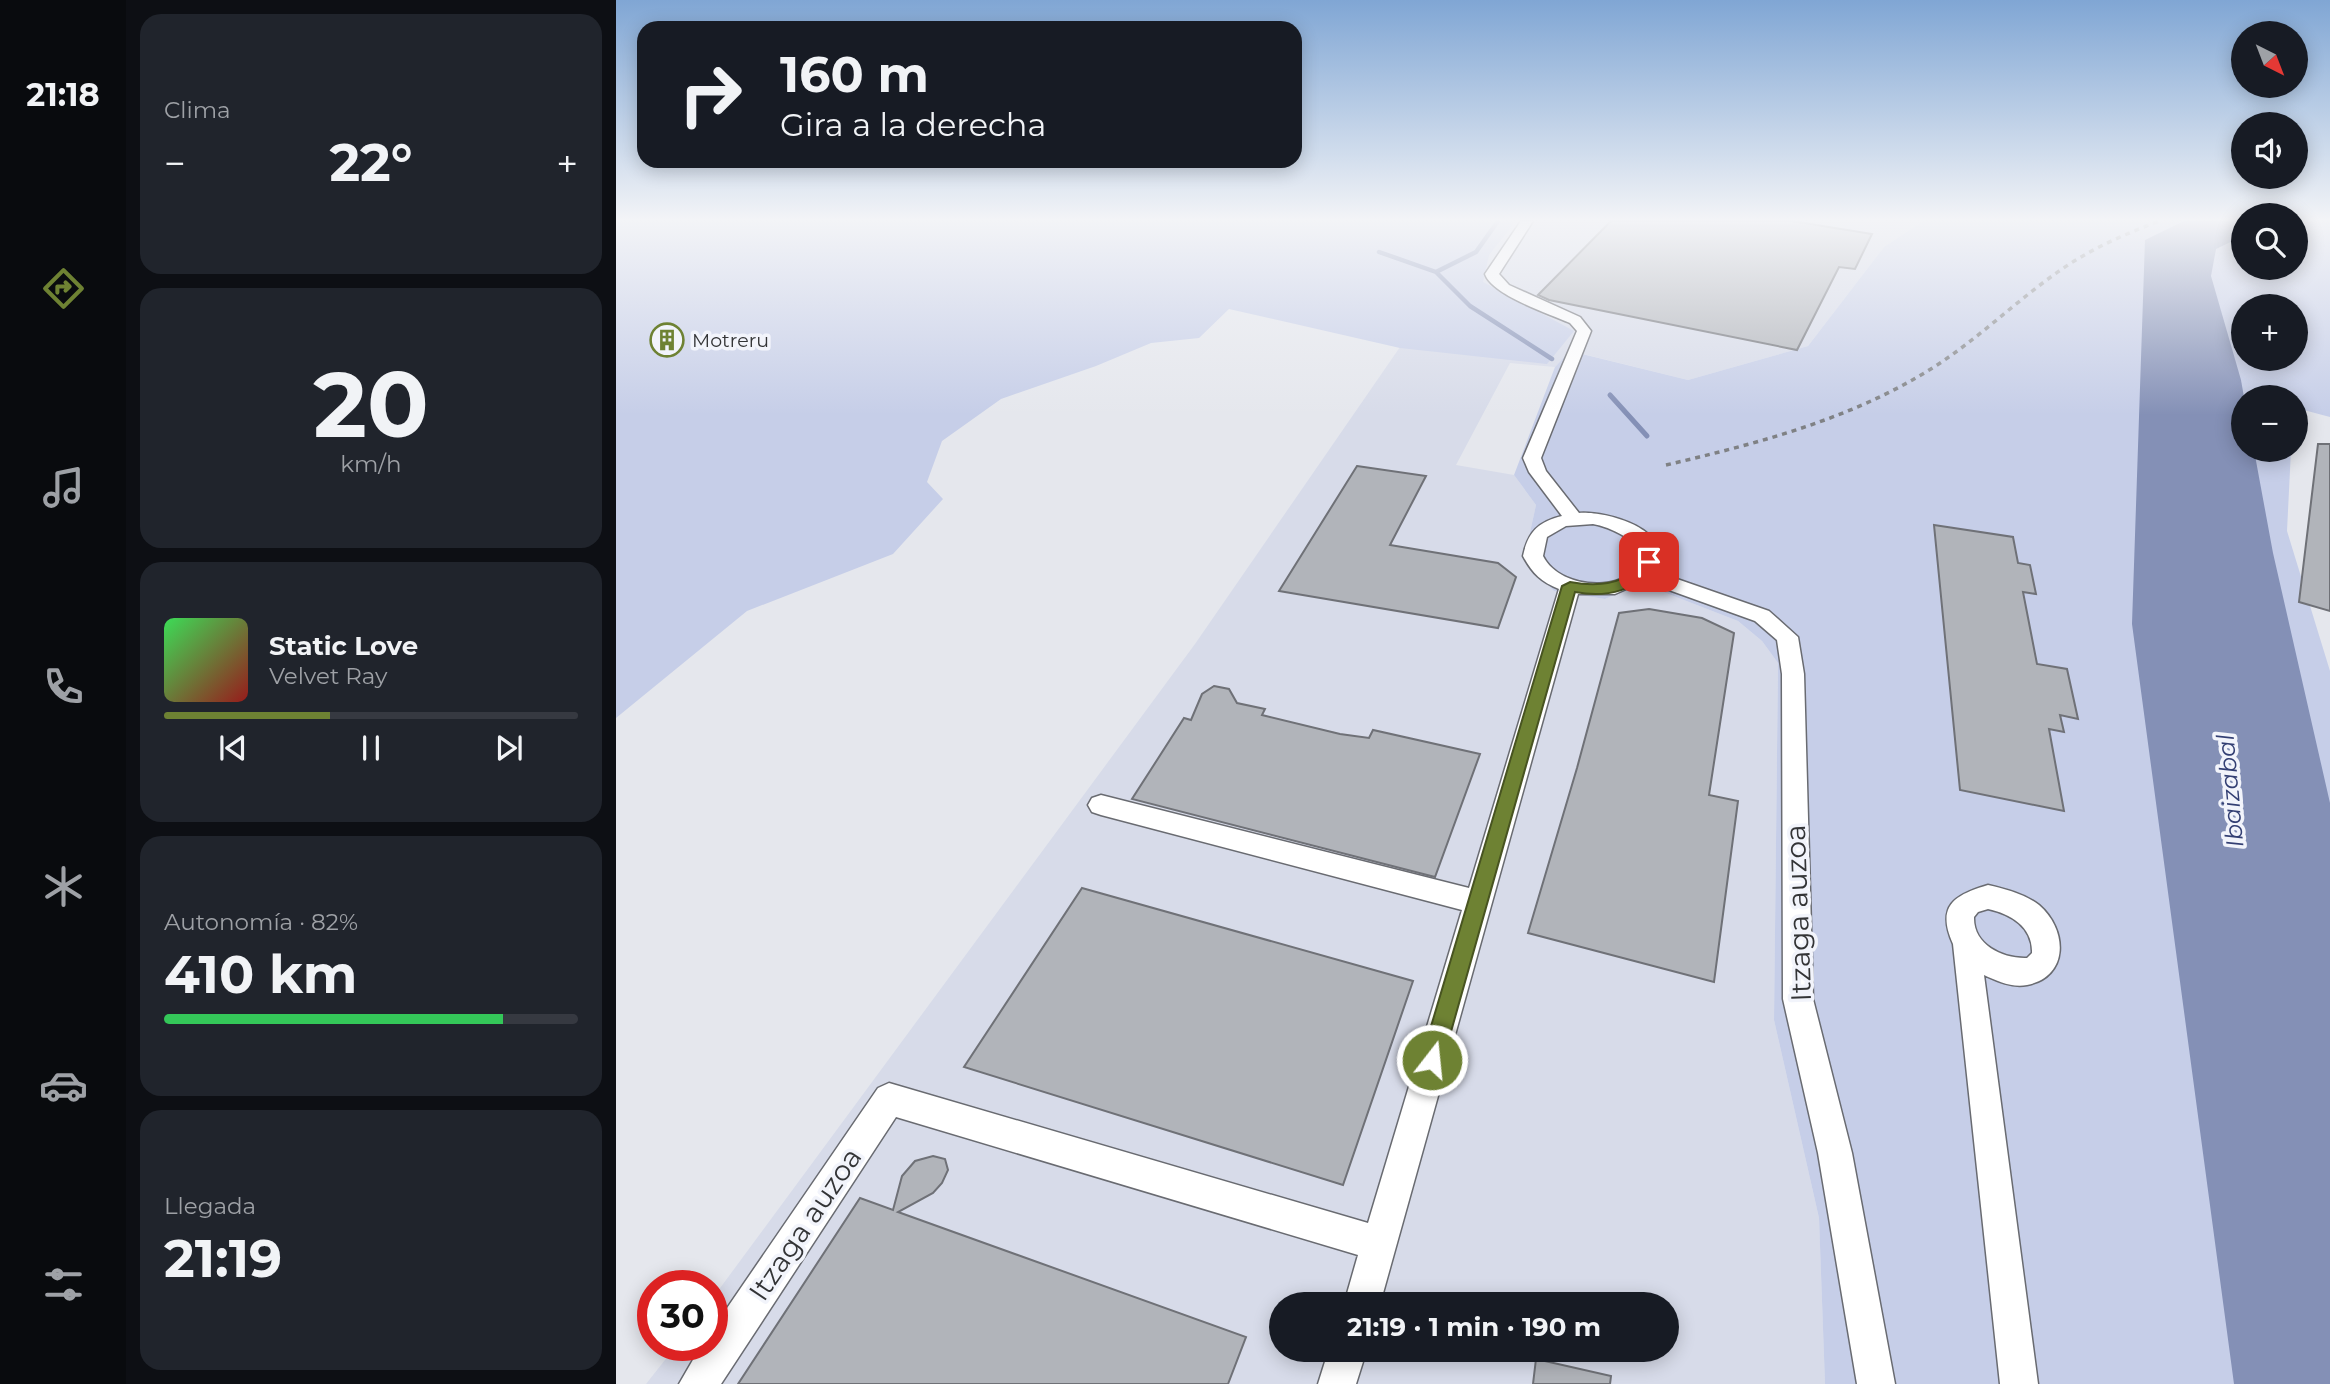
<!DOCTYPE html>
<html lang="es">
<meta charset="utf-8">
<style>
body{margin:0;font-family:Montserrat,sans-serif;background:#20242c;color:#f1f3f6;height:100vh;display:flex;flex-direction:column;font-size:26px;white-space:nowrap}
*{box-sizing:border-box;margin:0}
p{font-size:23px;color:#9ea1a6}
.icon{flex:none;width:38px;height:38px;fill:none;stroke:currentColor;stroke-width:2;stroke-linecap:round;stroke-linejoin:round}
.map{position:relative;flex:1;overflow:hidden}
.sheet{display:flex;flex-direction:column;gap:14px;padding:14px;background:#0d0f14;width:490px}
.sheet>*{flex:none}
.hud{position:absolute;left:21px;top:21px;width:665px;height:147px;border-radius:21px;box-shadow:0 4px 18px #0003;background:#171b24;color:#f1f3f6;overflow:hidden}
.needle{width:46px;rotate:138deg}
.tools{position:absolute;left:1615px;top:21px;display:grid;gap:14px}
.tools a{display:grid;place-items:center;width:77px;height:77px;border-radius:50%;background:#171b24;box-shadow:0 4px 18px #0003;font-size:35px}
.speed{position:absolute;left:21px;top:1270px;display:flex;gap:14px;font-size:35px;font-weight:700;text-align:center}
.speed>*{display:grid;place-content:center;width:91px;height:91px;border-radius:50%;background:#171b24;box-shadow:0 4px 18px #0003;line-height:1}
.speed .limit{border:10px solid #d22;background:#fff;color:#111}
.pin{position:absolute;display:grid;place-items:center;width:60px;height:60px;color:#fff;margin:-30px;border-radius:14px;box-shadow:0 4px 10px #0006}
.me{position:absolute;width:77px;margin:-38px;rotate:16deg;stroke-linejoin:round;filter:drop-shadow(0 0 5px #0008)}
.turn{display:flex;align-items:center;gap:24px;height:147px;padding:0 28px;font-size:32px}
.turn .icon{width:91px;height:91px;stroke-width:2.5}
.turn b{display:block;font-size:49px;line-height:60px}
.big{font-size:52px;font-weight:700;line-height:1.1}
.sheet .widget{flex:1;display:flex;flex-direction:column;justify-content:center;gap:10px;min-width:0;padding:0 24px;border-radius:21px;background:#20242c}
.sheet .dial{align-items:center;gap:0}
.dial b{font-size:91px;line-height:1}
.song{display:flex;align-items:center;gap:21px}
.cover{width:84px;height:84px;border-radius:10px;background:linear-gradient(135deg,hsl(130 70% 55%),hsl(0 70% 35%))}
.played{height:7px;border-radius:4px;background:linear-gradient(90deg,#6e8233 40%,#363941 40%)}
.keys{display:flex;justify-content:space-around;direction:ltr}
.heat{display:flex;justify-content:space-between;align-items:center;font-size:38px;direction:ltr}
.charge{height:10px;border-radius:5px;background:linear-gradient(90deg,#34c759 82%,#363941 0)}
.trip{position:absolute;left:653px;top:1292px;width:410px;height:70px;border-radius:35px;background:#171b24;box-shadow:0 4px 18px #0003;font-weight:700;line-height:70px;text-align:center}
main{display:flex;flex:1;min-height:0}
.menu{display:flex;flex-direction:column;width:126px;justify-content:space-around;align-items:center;background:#090b0e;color:#9ea1a6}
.menu .icon{width:49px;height:49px}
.menu .on{color:#6e8233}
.menu b{font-size:32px;color:#f1f3f6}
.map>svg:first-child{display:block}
</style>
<main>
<nav class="menu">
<b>21:18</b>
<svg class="icon on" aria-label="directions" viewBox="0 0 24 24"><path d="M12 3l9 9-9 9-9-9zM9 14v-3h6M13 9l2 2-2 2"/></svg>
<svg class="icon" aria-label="music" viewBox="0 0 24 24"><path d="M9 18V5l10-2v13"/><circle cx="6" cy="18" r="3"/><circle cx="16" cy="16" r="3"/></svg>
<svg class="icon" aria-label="phone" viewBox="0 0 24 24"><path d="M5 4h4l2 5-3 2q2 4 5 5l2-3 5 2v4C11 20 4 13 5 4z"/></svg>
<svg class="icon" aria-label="climate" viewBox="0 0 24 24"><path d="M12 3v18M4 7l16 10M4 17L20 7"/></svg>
<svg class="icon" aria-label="car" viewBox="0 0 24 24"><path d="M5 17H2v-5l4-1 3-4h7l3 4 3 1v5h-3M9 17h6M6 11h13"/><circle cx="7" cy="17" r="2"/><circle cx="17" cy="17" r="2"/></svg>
<svg class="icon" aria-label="filters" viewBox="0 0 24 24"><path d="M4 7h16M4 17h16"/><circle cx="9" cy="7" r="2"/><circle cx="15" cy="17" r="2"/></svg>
</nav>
<section class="sheet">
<div class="widget"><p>Clima</p>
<div class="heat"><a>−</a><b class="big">22°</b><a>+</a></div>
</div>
<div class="widget dial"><b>20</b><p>km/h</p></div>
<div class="widget">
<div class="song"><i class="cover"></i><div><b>Static Love</b><p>Velvet Ray</p></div></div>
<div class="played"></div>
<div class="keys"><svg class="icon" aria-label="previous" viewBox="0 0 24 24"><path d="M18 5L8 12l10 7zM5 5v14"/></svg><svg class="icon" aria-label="pause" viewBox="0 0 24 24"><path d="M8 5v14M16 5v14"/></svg><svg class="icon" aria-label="next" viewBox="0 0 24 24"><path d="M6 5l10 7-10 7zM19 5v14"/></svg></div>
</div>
<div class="widget"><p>Autonomía · 82%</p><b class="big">410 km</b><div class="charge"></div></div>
<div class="widget"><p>Llegada</p><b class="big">21:19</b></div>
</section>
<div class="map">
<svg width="1714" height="1384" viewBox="0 0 1714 1384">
<rect width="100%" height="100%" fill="#e5e7ed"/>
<!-- built -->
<path fill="#d7dbe9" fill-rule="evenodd" d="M871 221H1307L1268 247 1192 346 1072 380 955 351 939 367 894 363 840 465 898 475 920 505 909 555 913 566 938 591 989 599 1010 590 1037 588 1122 621 1146 641 1162 663 1158 1020 1203 1218 1209 1384H30L60 1346H96V1299L579 644ZM665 1304H1050V1349H665Z"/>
<!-- green -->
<path fill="#c6cee8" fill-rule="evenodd" d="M0 221H900L873 255 867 282 958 331 931 364 784 348 613 309 583 338 535 343 480 366 385 399 326 441 311 482 327 499 277 554 131 611 0 718Z
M1307 221H1627L1628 268H1680V221H1714V417L1680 408V397H1628V450H1675L1671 531 1714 671V1384H1209L1203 1218 1158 1020 1162 663 1146 641 1122 621 1037 588 1010 590 989 599 938 591 913 566 909 555 920 505 898 475 939 367 954 351 1072 380 1192 346 1268 247ZM1628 306H1680V359H1628Z"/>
<!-- water -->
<path fill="#8490b6" d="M1568 221H1627V236L1600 249 1595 276 1625 380 1628 397V450H1638L1657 553 1714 803V1384H1618L1516 624 1529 240Z"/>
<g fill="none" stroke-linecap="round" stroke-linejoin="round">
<!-- stream-far1 -->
<path stroke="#8490b6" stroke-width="4.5" d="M763 252 820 272 854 306 936 359
M820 272 860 252 882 221"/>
<!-- stream -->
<path stroke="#8490b6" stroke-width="5" d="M994 395 1031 436"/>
</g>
<!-- building -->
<path fill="#b1b4ba" stroke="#6f7177" stroke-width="2" d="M995 221H1176L1256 234 1239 269 1223 267 1181 350 933 300 922 295Z
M1702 444H1714V611L1683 602Z
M741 466 810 476 774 545 882 563 900 577 882 628 663 591Z
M1318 525 1397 537 1402 563 1414 565 1420 594 1407 592 1421 664 1451 669 1462 719 1444 715 1448 732 1433 729 1448 811 1344 790Z
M1033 609 1086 618 1118 633 1093 795 1122 801 1098 982 912 933 961 768 1003 613Z
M598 686 613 689 621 703 649 709 646 715 724 734 753 738 757 730 864 754 819 877 516 799 568 718 575 720 586 694Z
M466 888 797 981 727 1185 348 1067Z
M317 1156 329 1159 332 1170 326 1183 317 1193 282 1212 630 1337 612 1384H122L244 1198 277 1210 286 1176 299 1161Z
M920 1359 995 1376 994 1384H917Z"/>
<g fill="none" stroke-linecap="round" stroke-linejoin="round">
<defs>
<path id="minor" d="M905 221H917L883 274 893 285 964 317 975 331 925 458 930 471 963 513C991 511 1062 530 1038 571L1153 611 1182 637 1188 674 1197 999 1236 1153 1279 1384H1241L1202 1153 1167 999 1166 674 1161 640 1139 621 1028 581 999 594H962L764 1304H728L742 1255 280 1117 105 1384H63L85 1346H96V1330L262 1088 273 1083 752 1223 846 910 485 815 476 812 472 805 476 798 485 795 853 888 943 589C925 582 916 573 907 556 912 532 922 522 946 516L913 472 907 458 961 331 954 323C933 314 876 295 869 274ZM977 524C1000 528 1050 553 1009 577 983 591 940 582 927 556L931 537 950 526Z
M1372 885C1389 889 1409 894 1423 905 1452 930 1453 977 1411 985 1396 988 1381 981 1368 975L1422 1384H1384L1337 944C1320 906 1338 895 1372 885ZM1372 909C1395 914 1417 927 1416 953L1411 958C1387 959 1357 945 1358 917L1362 912Z
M713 1349H751L740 1384H702Z"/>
</defs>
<!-- minor casing -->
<use href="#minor" stroke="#696b71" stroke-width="3"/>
<!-- minor -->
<use href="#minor" fill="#fff" fill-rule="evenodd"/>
<!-- rail -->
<path stroke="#7f8184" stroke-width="3.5" stroke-dasharray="5 5" stroke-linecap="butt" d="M1050 465C1143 443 1236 419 1318 367 1365 337 1405 296 1452 265 1481 246 1512 233 1543 221"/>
</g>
<!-- sky -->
<linearGradient id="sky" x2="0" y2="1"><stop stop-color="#80a6d4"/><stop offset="0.53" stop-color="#f3f4f7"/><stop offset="1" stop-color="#f3f4f7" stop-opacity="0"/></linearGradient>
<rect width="1714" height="415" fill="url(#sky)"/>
<!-- route -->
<path fill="#6e8233" stroke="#485421" stroke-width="2" d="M1033 558 1040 562C1024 591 990 598 959 592L827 1060 824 1068 816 1071 808 1068 805 1060 946 586 954 582C982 587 1012 585 1028 559Z"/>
<!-- icons -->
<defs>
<symbol id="building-ring" viewBox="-11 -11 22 22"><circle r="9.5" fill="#f2f4fb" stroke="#6e8233" stroke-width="1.5"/><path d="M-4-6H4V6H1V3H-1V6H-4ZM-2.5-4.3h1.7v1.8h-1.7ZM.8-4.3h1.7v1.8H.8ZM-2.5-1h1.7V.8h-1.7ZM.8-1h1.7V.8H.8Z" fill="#6e8233"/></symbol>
</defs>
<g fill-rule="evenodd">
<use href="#building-ring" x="32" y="321" width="38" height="38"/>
</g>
<g text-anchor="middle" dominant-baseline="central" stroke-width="7" stroke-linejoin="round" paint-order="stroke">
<!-- far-poi labels -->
<g font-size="19" fill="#333436" stroke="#f2f4fb" text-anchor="start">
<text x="76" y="340">Motreru</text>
</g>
<!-- water labels -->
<g font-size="24" font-style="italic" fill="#333f73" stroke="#f2f4fb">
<text transform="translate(1614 791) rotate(-95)">Ibaizabal</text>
</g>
<!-- near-street labels -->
<g font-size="28" fill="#333436" stroke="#f2f4fb">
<text transform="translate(1182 913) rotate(-92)">Itzaga auzoa</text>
<text transform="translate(189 1224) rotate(-56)">Itzaga auzoa</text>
</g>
</g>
</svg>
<div class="tools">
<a><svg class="needle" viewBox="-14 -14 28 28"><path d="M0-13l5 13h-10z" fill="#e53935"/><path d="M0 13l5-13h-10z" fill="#9ea1a6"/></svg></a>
<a><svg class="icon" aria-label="sound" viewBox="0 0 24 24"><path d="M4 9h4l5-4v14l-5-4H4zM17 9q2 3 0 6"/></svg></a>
<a><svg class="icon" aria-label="search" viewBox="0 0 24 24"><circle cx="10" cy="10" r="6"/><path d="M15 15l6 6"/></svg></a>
<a>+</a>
<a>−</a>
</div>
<div class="speed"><div class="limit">30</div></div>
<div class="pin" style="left:1033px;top:562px;background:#d93025"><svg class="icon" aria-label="arrive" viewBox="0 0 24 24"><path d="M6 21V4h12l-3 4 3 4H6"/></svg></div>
<svg class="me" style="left:816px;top:1060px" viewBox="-20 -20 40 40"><circle r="17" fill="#6e8233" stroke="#fff" stroke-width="3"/><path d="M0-11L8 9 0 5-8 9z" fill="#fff"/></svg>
<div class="trip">21:19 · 1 min · 190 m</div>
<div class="hud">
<div class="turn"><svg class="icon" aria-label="right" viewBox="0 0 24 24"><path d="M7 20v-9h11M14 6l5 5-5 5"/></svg><div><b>160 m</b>Gira a la derecha</div></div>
</div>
</div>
</main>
